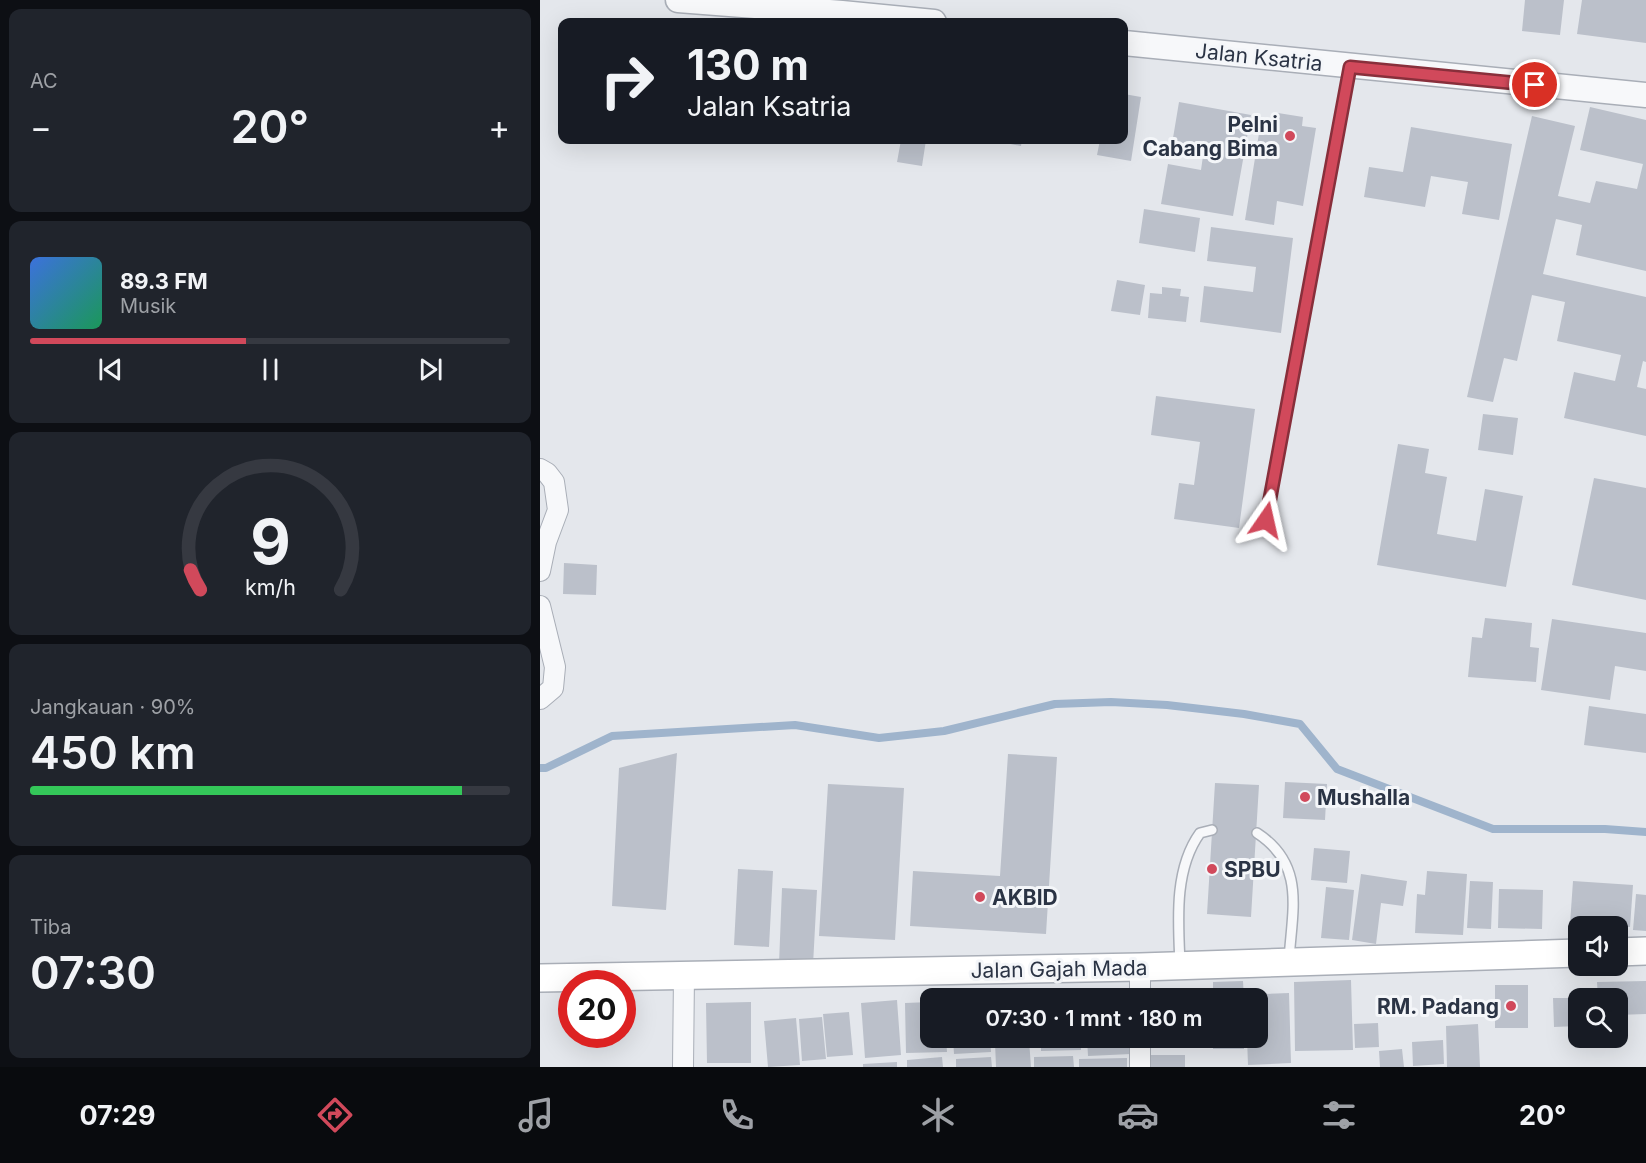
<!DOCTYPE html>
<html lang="id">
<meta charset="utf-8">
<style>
body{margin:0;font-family:Inter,sans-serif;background:#20242c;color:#f1f3f6;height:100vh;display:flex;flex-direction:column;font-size:22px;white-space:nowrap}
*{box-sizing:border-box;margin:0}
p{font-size:20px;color:#9ea1a6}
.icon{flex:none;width:33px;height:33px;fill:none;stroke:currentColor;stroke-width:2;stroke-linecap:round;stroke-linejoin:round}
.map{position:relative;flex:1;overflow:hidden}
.details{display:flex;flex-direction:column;gap:9px;padding:9px;background:#0d0f14;width:540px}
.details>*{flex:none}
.top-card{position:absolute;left:18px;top:18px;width:570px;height:126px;border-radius:12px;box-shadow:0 6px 24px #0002;background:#171b24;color:#f1f3f6;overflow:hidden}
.fabs{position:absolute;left:1028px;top:916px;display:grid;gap:12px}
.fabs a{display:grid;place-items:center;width:60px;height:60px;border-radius:12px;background:#171b24;box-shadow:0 6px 24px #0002;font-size:30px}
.speed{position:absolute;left:18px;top:970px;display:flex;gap:12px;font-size:30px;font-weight:700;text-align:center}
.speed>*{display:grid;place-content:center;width:78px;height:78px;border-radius:50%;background:#171b24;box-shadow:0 6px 24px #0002;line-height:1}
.speed .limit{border:9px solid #d22;background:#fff;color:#111}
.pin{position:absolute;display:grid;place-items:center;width:51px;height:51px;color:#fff;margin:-26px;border:3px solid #fff;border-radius:50%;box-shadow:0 2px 6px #0007}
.me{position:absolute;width:66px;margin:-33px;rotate:11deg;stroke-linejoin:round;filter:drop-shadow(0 0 4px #0008)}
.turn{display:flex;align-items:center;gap:21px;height:126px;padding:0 30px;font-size:27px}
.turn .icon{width:78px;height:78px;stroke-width:2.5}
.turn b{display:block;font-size:42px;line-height:51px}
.big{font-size:45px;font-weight:600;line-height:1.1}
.details .tile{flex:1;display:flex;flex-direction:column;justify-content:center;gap:9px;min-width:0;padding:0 21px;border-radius:12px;background:#20242c}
.details .dial{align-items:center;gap:0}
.dial svg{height:156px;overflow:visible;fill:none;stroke:#363941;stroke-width:7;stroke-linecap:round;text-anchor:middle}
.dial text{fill:#f1f3f6;stroke:none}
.song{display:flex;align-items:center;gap:18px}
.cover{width:72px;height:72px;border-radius:9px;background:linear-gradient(135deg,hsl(220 70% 55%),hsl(150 70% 35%))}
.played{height:6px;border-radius:3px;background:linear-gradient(90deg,#d1495b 45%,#363941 45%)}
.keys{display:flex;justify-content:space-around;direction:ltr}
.heat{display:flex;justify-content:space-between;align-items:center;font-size:33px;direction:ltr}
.charge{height:9px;border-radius:4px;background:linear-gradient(90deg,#34c759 90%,#363941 0)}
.trip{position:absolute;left:380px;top:988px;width:348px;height:60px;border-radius:12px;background:#171b24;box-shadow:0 6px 24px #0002;font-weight:600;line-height:60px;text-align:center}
.dock{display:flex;height:96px;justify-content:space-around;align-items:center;background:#090b0e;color:#9ea1a6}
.dock .icon{width:42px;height:42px}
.dock .active{color:#d1495b}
.dock b{font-size:27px;color:#f1f3f6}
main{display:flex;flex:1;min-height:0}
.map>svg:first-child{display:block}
</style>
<main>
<section class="details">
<div class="tile"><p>AC</p>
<div class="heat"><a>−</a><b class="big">20°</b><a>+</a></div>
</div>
<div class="tile">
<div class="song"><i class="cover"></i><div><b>89.3 FM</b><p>Musik</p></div></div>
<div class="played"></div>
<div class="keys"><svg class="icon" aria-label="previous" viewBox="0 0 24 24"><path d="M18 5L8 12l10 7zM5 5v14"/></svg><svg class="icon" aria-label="pause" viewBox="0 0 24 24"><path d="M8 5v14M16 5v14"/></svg><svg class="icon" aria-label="next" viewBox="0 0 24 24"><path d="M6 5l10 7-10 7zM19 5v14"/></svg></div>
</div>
<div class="tile dial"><svg viewBox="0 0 100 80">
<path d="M14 69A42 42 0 1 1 86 69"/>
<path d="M14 69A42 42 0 0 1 9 59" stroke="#d1495b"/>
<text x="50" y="56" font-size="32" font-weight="700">9</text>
<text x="50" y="72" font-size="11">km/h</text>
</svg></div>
<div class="tile"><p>Jangkauan · 90%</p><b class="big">450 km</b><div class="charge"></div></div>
<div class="tile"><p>Tiba</p><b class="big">07:30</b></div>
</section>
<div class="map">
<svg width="1106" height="1067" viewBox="0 0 1106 1067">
<rect width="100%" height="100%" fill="#e4e7ec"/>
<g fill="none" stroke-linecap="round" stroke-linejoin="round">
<!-- stream -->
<path stroke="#9fb4cc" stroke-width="8" d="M0 768H6L72 736 255 725 339 738 404 731 515 704 571 702 627 705 704 714 760 724 797 769 953 829H1065L1106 832"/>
</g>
<!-- building -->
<path fill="#bbc0ca" d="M985 0H1024L1020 35 982 31Z
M1042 0H1106V43L1037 34Z
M584 94 601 97 591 161 557 155 560 140H584Z
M639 102 711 115 693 216 621 204 628 164 661 170 663 156 631 150Z
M1050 107 1106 120V271L1036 255 1042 225 1016 219 1003 274 1106 297V362L1103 361 1097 387 1106 389V436L1024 418 1034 372 1075 381 1081 355 1017 341 1025 302 992 295 977 361 964 358 953 402 927 397 992 116 1035 126 1018 196 1050 203 1056 181 1097 189 1103 164 1040 150Z
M738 113 763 117 762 126 776 128 763 206 737 201 734 225 705 220 721 121 737 123Z
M871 127 972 144 959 220 922 214 928 182 891 176 885 207 824 197 829 167 863 172Z
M361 140H386L382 166 357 162Z
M450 140H482L481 146Z
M604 209 660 218 655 252 599 243Z
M671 227 753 238 741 333 660 322 664 286 713 292 716 267 667 261Z
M577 280 605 285 600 315 571 311Z
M622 287 641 289 640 296 649 297 646 322 608 318 610 293 622 294Z
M616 396 715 409 699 528 634 519 639 483 654 485 660 442 611 435Z
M943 414 978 418 973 455 938 450Z
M858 444 889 449 885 473 907 477 897 534 936 541 945 489 983 496 966 587 837 565Z
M1054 478 1106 488V600L1032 585Z
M24 563 57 565 56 595 23 594Z
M945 618 992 623 990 647 999 648 996 682 928 677 932 637 942 638Z
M1012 619 1106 633V671L1075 666 1070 700 1001 690Z
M1049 706 1106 714V753L1044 745Z
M137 753 126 910 72 906 79 768Z
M468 754 517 757 506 934 370 926 373 871 460 876Z
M745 782 787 784 785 820 743 818Z
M675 783 719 785 711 917 667 914Z
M288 784 364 788 355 940 279 936Z
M774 848 810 851 807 883 771 880Z
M198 869 233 871 229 947 194 945Z
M887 871 927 874 923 935 875 933 877 894 885 895Z
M821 874 867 881 863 906 841 903 836 944 812 940Z
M930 881 953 882 951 929 927 928Z
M1033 881 1093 885 1090 927 1030 924Z
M786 887 814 890 809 940 781 938Z
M242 888 277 890 273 965 239 964Z
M959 889 1003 890 1002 929 958 928Z
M1096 894 1106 895V931L1093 930Z
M811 980 813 1050 755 1051 754 982Z
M703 981 704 999H673V982Z
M1106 981V1014L1077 1015V999H1058L1057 982Z
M955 985H988V1028H955Z
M659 989V999H610V990Z
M490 990 491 999H463V991Z
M749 993 751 1063 708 1065 707 1038H717V1017H725L724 994Z
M589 995 590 999H546V996Z
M1013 998H1038V1026L1014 1027Z
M357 1000 361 1055 325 1058 321 1003Z
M211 1002V1063H167L166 1003Z
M390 1002V1038H406L407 1052 366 1053 365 1003Z
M309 1012 313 1055 287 1057 283 1014Z
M282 1017 286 1059 262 1061 259 1019Z
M256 1018 260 1065 228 1067 224 1021Z
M838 1023 839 1047 815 1048 814 1024Z
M938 1024 940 1067H907L906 1026Z
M413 1038H450L451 1052 414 1054Z
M501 1038H541V1050L501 1051Z
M547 1038H591V1054L548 1056Z
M610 1038H670V1047L610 1048Z
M673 1038H704V1049H673Z
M489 1040 491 1067H456L455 1042Z
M903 1040 904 1064 873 1066 872 1042Z
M862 1049 864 1067H840L839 1051Z
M611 1055H645V1067H611Z
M533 1056 534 1067H494V1057Z
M402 1057 403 1067H367V1060Z
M451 1057 452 1067H416V1059Z
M587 1058V1067H539V1059Z
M357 1062V1067H323V1064Z"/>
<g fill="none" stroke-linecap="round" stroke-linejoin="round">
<defs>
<path id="service" d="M726 520 810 67
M717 833C766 865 752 910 749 960
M640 963C638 920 634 869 660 833L672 830"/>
<path id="minor" d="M0 469 7 473 14 482 18 510 6 542 0 571
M0 606 15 667 13 688 0 699
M600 967V999
M600 1038V1067
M143 1067 144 975"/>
<path id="tertiary" d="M138 0 302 13 394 22
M584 43 1106 95"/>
<path id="secondary" d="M1077 952 1106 951
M0 978 600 967 1038 953"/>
</defs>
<!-- service casing -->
<use href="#service" stroke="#a9aeb7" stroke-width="12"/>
<!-- minor casing -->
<use href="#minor" stroke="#a9aeb7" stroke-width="22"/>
<!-- tertiary casing -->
<use href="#tertiary" stroke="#a9aeb7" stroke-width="27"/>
<!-- secondary casing -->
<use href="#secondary" stroke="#a9aeb7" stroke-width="30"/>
<!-- service -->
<use href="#service" stroke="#f7f8fa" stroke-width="9"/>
<!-- minor -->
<use href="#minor" stroke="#f7f8fa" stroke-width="20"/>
<!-- tertiary -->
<use href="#tertiary" stroke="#f7f8fa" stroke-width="24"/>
<!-- secondary -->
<use href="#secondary" stroke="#fff" stroke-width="27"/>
</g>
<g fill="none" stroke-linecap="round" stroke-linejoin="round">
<defs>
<path id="route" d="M726 520 810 67 995 85"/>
</defs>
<!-- route casing -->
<use href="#route" stroke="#882f3b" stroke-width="15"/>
<!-- route -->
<use href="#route" stroke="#d1495b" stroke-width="10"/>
</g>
<!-- markers -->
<g fill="#d1495b" stroke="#f4f6f9" stroke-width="2">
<circle cx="750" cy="136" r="6"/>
<circle cx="765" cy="797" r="6"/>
<circle cx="672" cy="869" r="6"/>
<circle cx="440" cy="897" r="6"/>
<circle cx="971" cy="1006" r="6"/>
</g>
<g text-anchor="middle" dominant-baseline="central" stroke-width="6" stroke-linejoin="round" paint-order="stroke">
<!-- street labels -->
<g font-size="21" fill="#2b3445" stroke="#f4f6f9">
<text transform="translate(719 57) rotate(6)">Jalan Ksatria</text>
<text transform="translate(519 969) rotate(-1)">Jalan Gajah Mada</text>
</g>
<!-- poi labels -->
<g font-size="21" font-weight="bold" fill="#2b3445" stroke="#f4f6f9" text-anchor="start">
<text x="738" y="124" text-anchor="end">Pelni<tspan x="738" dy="24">Cabang Bima</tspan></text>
<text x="777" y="797">Mushalla</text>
<text x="684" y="869">SPBU</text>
<text x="452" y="897">AKBID</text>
<text x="959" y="1006" text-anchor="end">RM. Padang</text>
</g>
</g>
</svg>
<div class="fabs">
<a><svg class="icon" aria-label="sound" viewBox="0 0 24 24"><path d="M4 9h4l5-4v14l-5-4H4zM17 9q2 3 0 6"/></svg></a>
<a><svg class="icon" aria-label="search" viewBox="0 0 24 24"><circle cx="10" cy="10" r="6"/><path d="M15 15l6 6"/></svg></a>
</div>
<div class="speed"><div class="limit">20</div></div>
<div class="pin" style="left:995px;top:85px;background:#d93025"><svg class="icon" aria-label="arrive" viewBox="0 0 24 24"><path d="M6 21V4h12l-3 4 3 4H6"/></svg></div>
<svg class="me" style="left:726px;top:520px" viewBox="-20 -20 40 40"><path d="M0-17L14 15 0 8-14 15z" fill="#d1495b" stroke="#fff" stroke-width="4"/></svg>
<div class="trip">07:30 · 1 mnt · 180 m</div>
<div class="top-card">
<div class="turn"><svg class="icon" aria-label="right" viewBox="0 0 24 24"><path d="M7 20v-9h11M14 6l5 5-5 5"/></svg><div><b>130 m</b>Jalan Ksatria</div></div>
</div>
</div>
</main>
<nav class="dock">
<b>07:29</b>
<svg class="icon active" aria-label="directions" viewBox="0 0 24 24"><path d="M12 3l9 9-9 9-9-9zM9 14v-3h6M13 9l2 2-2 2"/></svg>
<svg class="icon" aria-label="music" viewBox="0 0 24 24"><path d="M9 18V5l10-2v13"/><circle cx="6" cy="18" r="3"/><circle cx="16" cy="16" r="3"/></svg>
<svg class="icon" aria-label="phone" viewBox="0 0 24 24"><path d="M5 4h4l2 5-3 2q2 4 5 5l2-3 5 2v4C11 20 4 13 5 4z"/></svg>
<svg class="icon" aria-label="climate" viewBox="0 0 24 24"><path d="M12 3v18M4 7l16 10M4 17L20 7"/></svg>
<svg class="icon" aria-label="car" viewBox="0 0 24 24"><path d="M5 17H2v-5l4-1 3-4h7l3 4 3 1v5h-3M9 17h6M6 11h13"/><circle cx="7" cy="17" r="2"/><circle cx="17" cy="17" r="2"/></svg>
<svg class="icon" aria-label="filters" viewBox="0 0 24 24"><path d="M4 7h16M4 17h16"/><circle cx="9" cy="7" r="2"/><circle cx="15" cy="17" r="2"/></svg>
<b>20°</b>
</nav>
